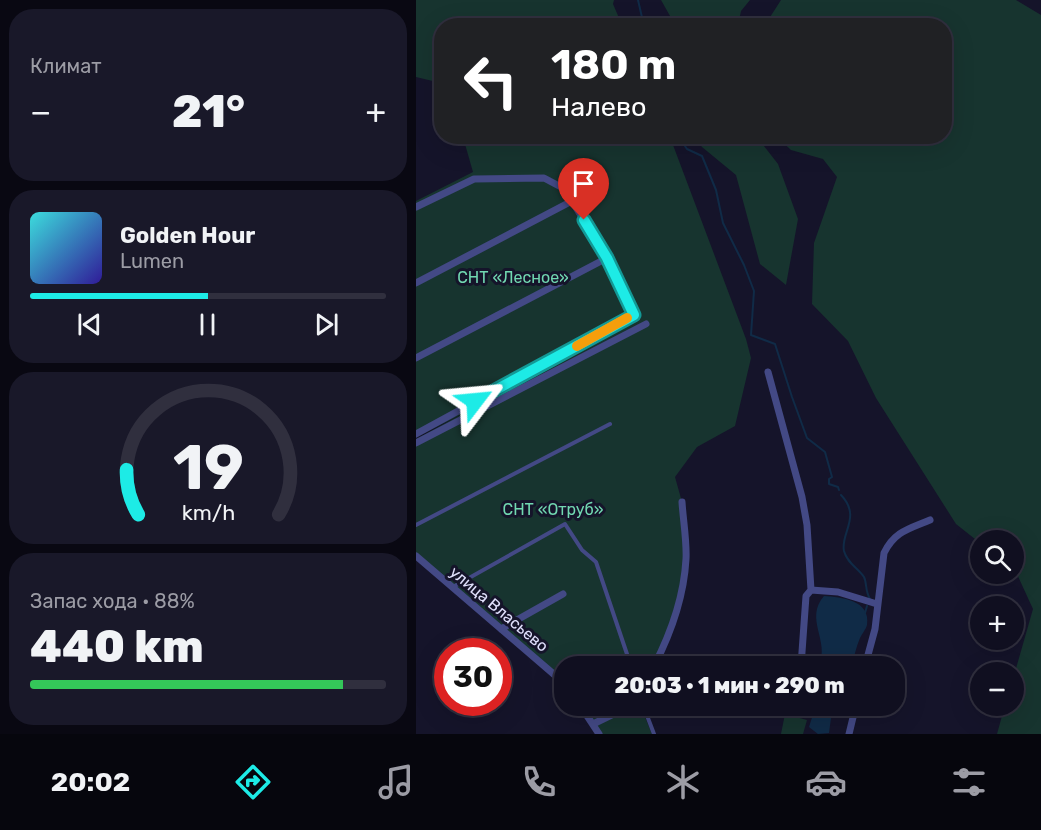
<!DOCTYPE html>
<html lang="ru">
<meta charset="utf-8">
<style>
body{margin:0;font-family:Rubik,sans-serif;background:#191829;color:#f1f3f6;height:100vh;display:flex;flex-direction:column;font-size:22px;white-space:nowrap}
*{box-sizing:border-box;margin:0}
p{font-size:20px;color:#9c9ca5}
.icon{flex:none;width:33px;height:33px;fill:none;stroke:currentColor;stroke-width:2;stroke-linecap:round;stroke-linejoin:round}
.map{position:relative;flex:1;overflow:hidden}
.details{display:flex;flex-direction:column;gap:9px;padding:9px;background:#090812;width:416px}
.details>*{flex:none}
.hud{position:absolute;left:18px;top:18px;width:518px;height:126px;border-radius:24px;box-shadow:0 6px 24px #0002,0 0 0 2px #302f3e;background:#202124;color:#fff;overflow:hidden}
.controls{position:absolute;left:554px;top:530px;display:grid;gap:12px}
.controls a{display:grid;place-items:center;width:54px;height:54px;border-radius:50%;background:#100f20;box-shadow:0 6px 24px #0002,0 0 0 2px #302f3e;font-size:30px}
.speed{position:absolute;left:18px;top:638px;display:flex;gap:12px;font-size:30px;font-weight:700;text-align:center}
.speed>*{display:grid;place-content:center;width:78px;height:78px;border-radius:50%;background:#100f20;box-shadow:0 6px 24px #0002,0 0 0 2px #302f3e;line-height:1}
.speed .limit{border:9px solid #d22;background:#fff;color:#111}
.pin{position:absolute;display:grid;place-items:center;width:51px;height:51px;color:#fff;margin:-62px -26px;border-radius:50% 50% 50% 0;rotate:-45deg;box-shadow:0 0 6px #0007}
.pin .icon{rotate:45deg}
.me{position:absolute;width:66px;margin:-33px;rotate:61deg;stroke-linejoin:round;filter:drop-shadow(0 0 4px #0008)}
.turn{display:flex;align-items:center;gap:21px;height:126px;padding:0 18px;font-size:27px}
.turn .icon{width:78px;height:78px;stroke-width:2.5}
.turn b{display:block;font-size:42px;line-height:51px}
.big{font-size:45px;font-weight:800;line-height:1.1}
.details .tile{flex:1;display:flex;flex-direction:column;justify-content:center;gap:9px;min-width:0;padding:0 21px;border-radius:24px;background:#191829}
.details .dial{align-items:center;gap:0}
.dial svg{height:156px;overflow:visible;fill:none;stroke:#302f3e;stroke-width:7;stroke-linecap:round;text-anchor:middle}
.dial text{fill:#f1f3f6;stroke:none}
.song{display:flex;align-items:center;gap:18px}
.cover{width:72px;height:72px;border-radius:9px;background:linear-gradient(135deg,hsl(180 70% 55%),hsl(250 70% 35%))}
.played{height:6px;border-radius:3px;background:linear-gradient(90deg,#1debe6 50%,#302f3e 50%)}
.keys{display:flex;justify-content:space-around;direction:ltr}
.heat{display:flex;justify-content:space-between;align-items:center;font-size:33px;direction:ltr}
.charge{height:9px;border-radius:4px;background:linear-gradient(90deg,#34c759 88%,#302f3e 0)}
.trip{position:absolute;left:138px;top:656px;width:351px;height:60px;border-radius:24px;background:#100f20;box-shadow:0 6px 24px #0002,0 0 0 2px #302f3e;font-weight:800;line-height:60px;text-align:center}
.menu{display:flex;height:96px;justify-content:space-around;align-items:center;background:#06060d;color:#9c9ca5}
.menu .icon{width:42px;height:42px}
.menu .selected{color:#1debe6}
.menu b{font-size:27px;color:#f1f3f6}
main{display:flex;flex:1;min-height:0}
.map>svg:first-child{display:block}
</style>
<main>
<section class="details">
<div class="tile"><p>Климат</p>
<div class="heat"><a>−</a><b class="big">21°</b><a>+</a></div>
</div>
<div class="tile">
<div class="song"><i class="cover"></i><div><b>Golden Hour</b><p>Lumen</p></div></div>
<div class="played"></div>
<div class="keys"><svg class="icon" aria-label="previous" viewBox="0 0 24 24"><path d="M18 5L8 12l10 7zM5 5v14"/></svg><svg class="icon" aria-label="pause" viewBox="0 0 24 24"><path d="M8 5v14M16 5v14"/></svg><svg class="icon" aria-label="next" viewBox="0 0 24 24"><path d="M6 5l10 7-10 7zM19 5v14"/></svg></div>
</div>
<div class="tile dial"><svg viewBox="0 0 100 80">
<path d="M14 69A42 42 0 1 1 86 69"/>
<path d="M14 69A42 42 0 0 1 8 46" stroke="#1debe6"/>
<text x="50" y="56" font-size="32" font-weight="700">19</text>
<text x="50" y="72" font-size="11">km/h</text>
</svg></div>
<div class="tile"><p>Запас хода · 88%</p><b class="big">440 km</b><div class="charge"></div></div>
</section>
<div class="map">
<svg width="626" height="734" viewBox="0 0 626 734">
<rect width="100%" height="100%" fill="#15142a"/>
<!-- green -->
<path fill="#17342f" d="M0 0H198L197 4 206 25 26 26 25 83 0 77Z
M245 0H334L325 11 322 25 257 26 258 23Z
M365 0H600L625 15V734H581L589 705H597V679L617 609 600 572 597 570V540H564V543L540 524 460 398 432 341 396 304 398 243 421 177 407 159 375 150 361 137 528 136V26L349 25Z
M47 137H254L330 339 335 358 319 426 281 447 259 477 266 502 269 542 267 583 239 666H148V683L0 556V439L52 411 0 437V201L57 172Z
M278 137H341L362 164 382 219 370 285 344 264 320 175 286 147Z
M164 705H224L236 734H183Z
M369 714 391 720 387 734H365Z"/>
<!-- water -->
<path fill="#102b47" d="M408 596C425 597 455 600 451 625 450 629 446 634 444 638 440 647 438 657 436 666H403C414 640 388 619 408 596Z
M400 705H423L422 711 415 718 413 733 402 734 393 727Z"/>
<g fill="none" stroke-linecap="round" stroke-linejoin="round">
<!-- stream -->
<path stroke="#102b47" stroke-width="2" d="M222 0 228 26
M262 136 271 149 286 156 300 190 307 223 328 265 338 291 335 335 359 344 376 397 391 438 409 452 416 477 413 479V484L422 487 423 490
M425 495C446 517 424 533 428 551 431 563 442 568 448 577 451 583 449 591 454 599
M449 613 451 606"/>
<!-- service -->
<path stroke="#434985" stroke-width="4" d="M0 525 194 424
M37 587 149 524 166 550 180 562 215 666
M227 705 238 734"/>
<!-- minor -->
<path stroke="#434985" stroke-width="7" d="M0 207 58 179 128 178 145 187 156 201 191 258 218 315 0 434
M0 283 156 201
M0 358 191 258
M352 372 386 497 391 525 395 590
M0 443 230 324
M0 556 148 683
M85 629 147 594
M238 666C255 633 268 596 270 559 271 542 267 519 266 502
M385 666 390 596 395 590 422 592 461 604
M449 666 459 629 468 553C479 531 493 529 514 520
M164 705 183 734
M177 724 216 705
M433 734 440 705"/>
</g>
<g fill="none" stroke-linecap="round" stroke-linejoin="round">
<defs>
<path id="route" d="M59 401 218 315 191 258 168 220"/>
</defs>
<!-- route casing -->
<use href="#route" stroke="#139996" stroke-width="15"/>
<!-- route -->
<use href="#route" stroke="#1debe6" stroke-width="10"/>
<!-- slow -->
<path stroke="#f59e0b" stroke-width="10" d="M161 346 211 318"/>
</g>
<g text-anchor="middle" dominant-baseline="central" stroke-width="6" stroke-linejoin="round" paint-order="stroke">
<!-- park labels -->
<g font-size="16" fill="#71d8b1" stroke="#15142a">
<text x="97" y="277">СНТ «Лесное»</text>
<text x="137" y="509">СНТ «Отруб»</text>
</g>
<!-- street labels -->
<g font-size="16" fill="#e0e0fc" stroke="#15142a">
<text transform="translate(83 609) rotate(40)">улица Власьево</text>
</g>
</g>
</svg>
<div class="controls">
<a><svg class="icon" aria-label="search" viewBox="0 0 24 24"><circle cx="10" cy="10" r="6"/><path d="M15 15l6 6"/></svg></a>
<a>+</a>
<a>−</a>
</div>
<div class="speed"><div class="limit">30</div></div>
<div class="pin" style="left:168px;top:220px;background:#d93025"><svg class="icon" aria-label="arrive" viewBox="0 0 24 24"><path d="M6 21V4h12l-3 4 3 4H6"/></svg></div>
<svg class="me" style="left:59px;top:401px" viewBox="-20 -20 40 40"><path d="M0-17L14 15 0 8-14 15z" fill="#1debe6" stroke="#fff" stroke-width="4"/></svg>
<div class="trip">20:03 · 1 мин · 290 m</div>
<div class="hud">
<div class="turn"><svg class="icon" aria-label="left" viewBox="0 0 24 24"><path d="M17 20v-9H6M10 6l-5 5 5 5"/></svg><div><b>180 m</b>Налево</div></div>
</div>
</div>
</main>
<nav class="menu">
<b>20:02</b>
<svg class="icon selected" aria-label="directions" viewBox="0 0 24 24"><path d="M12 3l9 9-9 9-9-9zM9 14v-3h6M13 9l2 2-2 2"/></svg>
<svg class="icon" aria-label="music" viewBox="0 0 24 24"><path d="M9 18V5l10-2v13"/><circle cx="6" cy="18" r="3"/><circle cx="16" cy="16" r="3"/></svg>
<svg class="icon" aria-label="phone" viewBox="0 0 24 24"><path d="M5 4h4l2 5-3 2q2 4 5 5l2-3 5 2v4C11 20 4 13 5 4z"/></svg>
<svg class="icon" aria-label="climate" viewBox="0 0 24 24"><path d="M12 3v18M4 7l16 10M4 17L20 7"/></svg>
<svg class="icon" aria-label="car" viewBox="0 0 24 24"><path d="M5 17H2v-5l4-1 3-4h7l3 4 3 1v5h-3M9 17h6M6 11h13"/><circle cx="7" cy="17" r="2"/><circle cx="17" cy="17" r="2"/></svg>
<svg class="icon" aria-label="filters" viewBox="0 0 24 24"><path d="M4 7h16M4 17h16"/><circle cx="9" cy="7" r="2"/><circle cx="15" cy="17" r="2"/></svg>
</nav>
